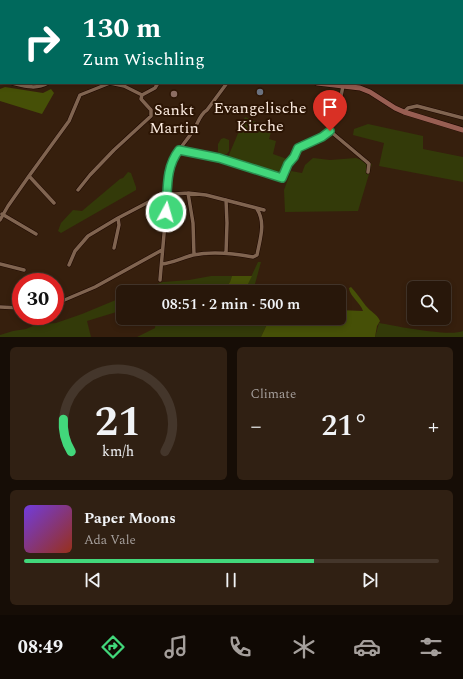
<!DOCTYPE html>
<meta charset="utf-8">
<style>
body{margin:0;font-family:Spectral,serif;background:#302013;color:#f1f3f6;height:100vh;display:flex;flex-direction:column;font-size:15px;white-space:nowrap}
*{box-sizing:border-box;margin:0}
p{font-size:13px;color:#a59f9c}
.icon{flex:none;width:22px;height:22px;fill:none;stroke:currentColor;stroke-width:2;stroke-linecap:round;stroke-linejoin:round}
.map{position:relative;height:337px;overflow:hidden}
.details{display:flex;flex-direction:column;gap:10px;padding:10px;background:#160d06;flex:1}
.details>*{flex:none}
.top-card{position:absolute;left:0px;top:0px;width:463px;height:84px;box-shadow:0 2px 6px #0003,0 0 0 1px #44362b;background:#00695c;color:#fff;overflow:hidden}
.tools{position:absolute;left:407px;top:281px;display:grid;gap:8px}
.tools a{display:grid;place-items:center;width:44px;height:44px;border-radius:6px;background:#28170a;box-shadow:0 2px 6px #0003,0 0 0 1px #44362b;font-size:20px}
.speed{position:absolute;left:12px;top:273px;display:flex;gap:8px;font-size:20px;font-weight:700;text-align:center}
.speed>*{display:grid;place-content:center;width:52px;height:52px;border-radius:50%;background:#28170a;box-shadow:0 2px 6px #0003,0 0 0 1px #44362b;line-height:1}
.speed .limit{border:6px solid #d22;background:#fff;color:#111}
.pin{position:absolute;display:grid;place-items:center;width:34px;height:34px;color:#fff;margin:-41px -17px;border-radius:50% 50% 50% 0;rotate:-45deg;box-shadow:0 0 4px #0007}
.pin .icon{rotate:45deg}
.me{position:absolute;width:44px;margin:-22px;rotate:6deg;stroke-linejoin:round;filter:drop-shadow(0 0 3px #0008)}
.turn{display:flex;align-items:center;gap:14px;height:84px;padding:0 16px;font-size:18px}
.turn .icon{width:52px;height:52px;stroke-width:2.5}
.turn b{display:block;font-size:28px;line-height:34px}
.big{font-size:30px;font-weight:600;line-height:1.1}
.details .tile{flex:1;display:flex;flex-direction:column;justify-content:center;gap:6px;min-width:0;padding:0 14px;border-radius:6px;background:#302013}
.details .dial{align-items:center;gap:0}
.dial svg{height:104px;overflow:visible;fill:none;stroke:#44362b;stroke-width:7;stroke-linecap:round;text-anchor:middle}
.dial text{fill:#f1f3f6;stroke:none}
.song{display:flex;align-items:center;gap:12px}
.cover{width:48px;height:48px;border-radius:6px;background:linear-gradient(135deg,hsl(260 70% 55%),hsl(10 70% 35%))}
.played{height:4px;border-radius:2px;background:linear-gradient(90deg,#42d77b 70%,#44362b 70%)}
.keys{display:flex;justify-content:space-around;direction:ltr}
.heat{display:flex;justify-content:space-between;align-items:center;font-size:22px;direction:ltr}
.details .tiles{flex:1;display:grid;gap:10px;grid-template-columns:1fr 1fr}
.tile:last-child{grid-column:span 2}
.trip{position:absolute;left:116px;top:285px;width:230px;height:40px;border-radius:6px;background:#28170a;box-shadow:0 2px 6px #0003,0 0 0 1px #44362b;font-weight:600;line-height:40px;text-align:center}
.dock{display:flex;height:64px;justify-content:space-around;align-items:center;background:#100904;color:#a59f9c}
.dock .icon{width:28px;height:28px}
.dock .active{color:#42d77b}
.dock b{font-size:18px;color:#f1f3f6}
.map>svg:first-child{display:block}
</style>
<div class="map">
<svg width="463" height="337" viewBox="0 0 463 337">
<rect width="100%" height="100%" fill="#361f0d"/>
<!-- green -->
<path fill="#333a09" d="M3 0H113L112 1Z
M160 0H419L425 1H167Z
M245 117 272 129 269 139 276 141 273 154 287 159 282 175 280 176 228 157Z
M368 124 423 136V149L463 157V182L379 166 384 143 353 135 354 129Z
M224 138 229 140V151L227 154H221L218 152V144L221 139Z
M313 158 330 160 356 158 372 164 358 211 285 212 284 190 291 171 302 173 305 165Z
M128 172 131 173 136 187V190L61 233 58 231 61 223 73 210 82 211 120 179 123 178Z
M258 262H261L255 284 258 292H244Z
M211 276H232L230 282 222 292H134L163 282 189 280Z
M123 297V310L87 321 91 337H0V335L13 331 26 329 35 325 56 323 82 314Z
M156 318H209L210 323 216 325 219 318H270L261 337H137L155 328Z
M379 323C396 326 450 337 463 331V337H375Z"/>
<!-- forest -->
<path fill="#465007" d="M5 87 43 93 51 89 54 93 42 114 0 101V89Z
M232 276H252L244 292H222L230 282Z
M351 287C357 293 361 300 366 306 371 312 377 314 380 321L377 326 375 337H261L270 318H339V310L363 311C360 302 350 297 349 288Z"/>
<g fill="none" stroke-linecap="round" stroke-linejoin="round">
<!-- river -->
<path stroke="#118385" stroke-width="6" d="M298 0V1
M462 26H463"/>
<defs>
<path id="street" d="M440 0 446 1
M458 1 463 0
M0 39H1
M0 80H1
M12 83C24 86 36 90 48 83
M404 112 408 108 417 106 463 118
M330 131 367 162 369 164 368 172
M179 150 219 158 282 178 288 164 294 157 298 148 322 137 330 131 340 101 343 86
M29 176 54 203
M78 190 90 175 114 150 151 116V110L141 99 142 95
M188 193 193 223 194 255
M226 200 227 223 226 253
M2 214 36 234
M0 220 8 206 29 176 69 121 80 95 110 83 124 86 142 95 155 88 158 83
M114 248 119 225 118 218
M0 264 24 270
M162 264C172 263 182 258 193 255 213 251 232 253 253 257L257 255C260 239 266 223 257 209
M69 265 75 251 88 236 118 218 162 195 188 193 206 195 264 210
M160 280 170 166C175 153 185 143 193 131 198 124 199 115 207 110L227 83
M55 304 95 287 162 250
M0 307 21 308"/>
<path id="secondary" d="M195 1V0
M317 83 360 88 370 92 395 108 404 112 463 130"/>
<path id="highway" d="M206 0 240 1
M397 0 407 1
M311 1 337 0
M462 10H463"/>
</defs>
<!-- street casing -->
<use href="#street" stroke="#1d0800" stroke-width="4.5"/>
<!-- secondary casing -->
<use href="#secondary" stroke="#1d0800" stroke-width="6"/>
<!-- highway casing -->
<use href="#highway" stroke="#1d0800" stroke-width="7"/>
<!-- street -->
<use href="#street" stroke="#806450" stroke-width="3.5"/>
<!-- secondary -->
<use href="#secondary" stroke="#985e52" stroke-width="5"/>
<!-- highway -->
<use href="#highway" stroke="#d05055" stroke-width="6"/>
<defs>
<path id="rail" d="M124 0 127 1
M462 16H463"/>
</defs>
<!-- rail casing -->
<use href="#rail" stroke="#ab988a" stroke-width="2.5"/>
<!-- rail -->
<use href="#rail" stroke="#2c1504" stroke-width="1" stroke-dasharray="3" stroke-linecap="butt"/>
</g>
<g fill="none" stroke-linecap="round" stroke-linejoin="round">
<defs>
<path id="route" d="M166 212C168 190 165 168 179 150L219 158 282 178 288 164 294 157 298 148 322 137 330 131"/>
</defs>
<!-- route casing -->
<use href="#route" stroke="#2b8c50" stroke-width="10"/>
<!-- route -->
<use href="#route" stroke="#42d77b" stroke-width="7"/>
</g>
<!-- markers -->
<circle fill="#6b7280" stroke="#2c1504" stroke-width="1.5" cx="260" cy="92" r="4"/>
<circle fill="#8d6e63" stroke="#2c1504" stroke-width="1.5" cx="174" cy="94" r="4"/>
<g text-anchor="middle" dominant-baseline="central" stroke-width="4" stroke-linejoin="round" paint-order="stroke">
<!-- poi labels -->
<g font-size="16" fill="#fdede2" stroke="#2c1504">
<text x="260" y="108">Evangelische<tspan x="260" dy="18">Kirche</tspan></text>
<text x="174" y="110">Sankt<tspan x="174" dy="18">Martin</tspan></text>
</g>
</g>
</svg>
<div class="tools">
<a><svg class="icon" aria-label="search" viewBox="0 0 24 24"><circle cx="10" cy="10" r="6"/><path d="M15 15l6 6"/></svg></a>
</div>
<div class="speed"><div class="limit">30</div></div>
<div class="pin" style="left:330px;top:131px;background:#d93025"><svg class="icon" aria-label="arrive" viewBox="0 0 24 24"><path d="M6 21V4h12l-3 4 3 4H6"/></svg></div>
<svg class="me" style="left:166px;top:212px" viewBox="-20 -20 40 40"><circle r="17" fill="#42d77b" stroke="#fff" stroke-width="3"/><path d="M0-11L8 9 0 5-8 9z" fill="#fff"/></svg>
<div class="trip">08:51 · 2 min · 500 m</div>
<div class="top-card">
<div class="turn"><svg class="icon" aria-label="right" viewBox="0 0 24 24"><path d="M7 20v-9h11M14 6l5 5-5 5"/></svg><div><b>130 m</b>Zum Wischling</div></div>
</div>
</div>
<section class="details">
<div class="tiles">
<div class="tile dial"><svg viewBox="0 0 100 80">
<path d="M14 69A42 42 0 1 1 86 69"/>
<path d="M14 69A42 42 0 0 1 8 44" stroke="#42d77b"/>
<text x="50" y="56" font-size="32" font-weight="700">21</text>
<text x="50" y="72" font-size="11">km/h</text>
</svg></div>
<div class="tile"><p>Climate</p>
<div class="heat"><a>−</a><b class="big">21°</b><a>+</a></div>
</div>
<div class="tile">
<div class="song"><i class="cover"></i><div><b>Paper Moons</b><p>Ada Vale</p></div></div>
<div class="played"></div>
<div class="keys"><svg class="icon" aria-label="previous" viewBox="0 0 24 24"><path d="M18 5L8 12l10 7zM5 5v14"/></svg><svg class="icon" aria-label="pause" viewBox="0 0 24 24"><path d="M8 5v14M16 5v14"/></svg><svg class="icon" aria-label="next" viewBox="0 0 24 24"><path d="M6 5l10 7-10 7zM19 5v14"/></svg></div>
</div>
</div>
</section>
<nav class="dock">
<b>08:49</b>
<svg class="icon active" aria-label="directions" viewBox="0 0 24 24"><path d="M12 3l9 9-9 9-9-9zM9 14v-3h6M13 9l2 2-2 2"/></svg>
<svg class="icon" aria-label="music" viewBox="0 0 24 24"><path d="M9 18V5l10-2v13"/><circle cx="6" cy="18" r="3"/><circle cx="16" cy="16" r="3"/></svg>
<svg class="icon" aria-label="phone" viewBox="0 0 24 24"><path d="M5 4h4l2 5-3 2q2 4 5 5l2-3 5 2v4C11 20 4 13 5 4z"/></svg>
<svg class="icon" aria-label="climate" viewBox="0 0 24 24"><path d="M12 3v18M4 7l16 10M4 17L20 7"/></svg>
<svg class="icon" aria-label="car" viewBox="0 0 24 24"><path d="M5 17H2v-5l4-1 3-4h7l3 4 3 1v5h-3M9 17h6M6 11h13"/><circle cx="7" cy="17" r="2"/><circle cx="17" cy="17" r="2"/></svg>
<svg class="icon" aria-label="filters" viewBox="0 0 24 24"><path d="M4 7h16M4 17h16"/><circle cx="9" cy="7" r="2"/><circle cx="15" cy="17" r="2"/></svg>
</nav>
